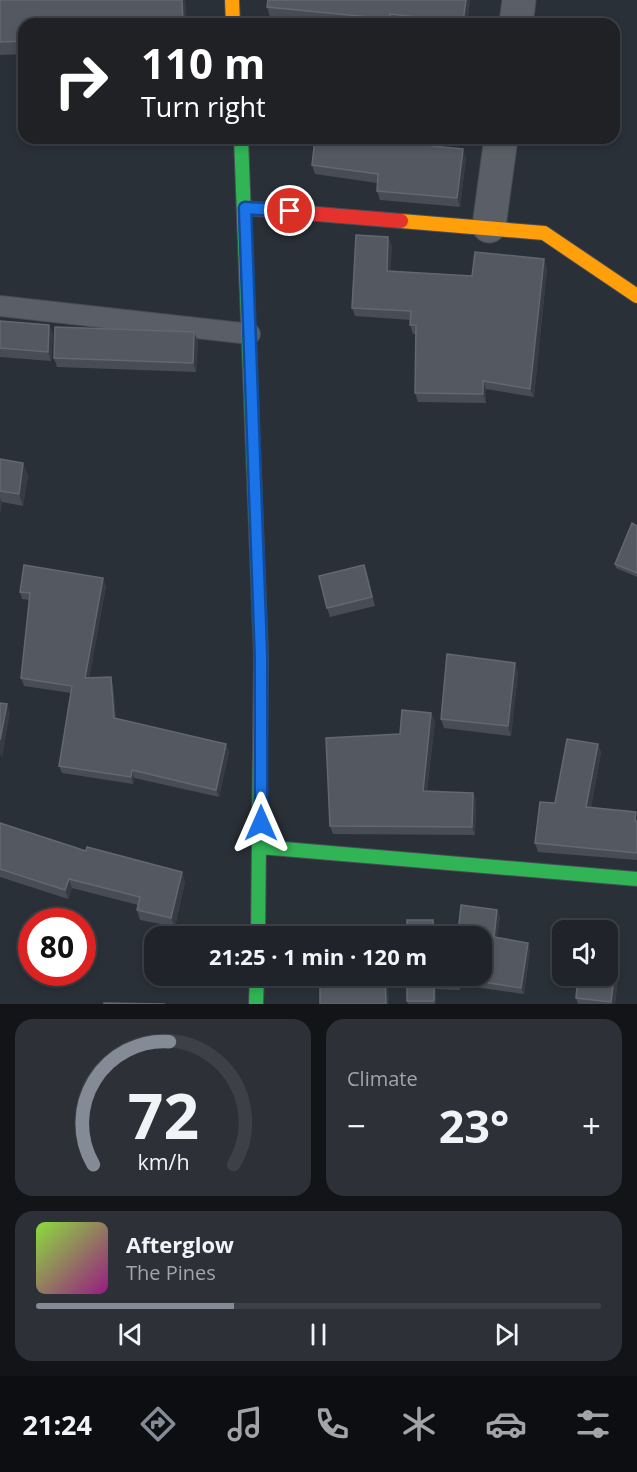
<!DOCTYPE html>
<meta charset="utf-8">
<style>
body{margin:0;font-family:"Open Sans",sans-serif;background:#2d3036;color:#f1f3f6;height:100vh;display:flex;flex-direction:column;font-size:22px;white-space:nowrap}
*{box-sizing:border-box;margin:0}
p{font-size:20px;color:#a2a4a8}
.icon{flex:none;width:33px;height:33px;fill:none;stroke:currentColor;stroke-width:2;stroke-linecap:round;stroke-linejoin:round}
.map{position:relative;height:1004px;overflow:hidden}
.details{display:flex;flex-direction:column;gap:15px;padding:15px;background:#121417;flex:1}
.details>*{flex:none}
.hud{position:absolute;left:18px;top:18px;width:602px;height:126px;border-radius:18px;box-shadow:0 3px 9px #0003,0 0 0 2px #3d4147;background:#202124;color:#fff;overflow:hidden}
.buttons{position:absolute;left:552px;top:920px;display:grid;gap:12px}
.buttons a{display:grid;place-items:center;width:66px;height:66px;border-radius:12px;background:#20242a;box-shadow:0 3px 9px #0003,0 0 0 2px #3d4147;font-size:30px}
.speed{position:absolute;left:18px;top:908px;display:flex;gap:12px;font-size:30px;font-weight:700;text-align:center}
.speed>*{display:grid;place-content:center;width:78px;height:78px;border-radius:50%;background:#20242a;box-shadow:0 3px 9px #0003,0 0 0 2px #3d4147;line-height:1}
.speed .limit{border:9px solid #d22;background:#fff;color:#111}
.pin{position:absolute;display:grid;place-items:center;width:51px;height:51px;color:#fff;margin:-26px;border:3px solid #fff;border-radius:50%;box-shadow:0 2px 6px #0007}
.me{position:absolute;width:66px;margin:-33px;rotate:0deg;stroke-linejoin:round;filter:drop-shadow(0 0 4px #0008)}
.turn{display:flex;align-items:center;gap:21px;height:126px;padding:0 24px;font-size:27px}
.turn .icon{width:78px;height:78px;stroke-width:2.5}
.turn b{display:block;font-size:42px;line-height:51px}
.big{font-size:45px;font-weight:700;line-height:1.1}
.details .card{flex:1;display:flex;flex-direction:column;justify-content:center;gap:9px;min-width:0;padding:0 21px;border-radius:18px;background:#2d3036}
.details .dial{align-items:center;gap:0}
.dial svg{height:156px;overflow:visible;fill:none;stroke:#3d4147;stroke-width:7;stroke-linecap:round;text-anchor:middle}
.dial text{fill:#f1f3f6;stroke:none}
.song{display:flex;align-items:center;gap:18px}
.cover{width:72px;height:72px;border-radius:9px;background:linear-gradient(135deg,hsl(90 70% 55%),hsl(310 70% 35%))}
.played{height:6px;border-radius:3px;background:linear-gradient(90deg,#848b96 35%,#3d4147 35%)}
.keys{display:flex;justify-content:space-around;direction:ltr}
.heat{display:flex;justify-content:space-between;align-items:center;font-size:33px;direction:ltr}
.details .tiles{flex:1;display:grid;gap:15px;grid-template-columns:1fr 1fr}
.card:last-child{grid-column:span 2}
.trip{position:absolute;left:144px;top:926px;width:348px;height:60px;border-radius:18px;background:#20242a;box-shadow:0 3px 9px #0003,0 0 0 2px #3d4147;font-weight:700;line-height:60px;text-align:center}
.tab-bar{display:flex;height:96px;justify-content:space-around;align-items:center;background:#0d0e11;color:#a2a4a8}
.tab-bar .icon{width:42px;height:42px}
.tab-bar .active{color:#848b96}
.tab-bar b{font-size:27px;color:#f1f3f6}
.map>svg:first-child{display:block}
</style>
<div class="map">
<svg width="637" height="1004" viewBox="0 0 637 1004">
<rect width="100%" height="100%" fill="#2a3038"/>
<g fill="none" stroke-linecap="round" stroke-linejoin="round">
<defs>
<path id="lane" d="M0 306 250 334"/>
<path id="street" d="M516 24 519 0
M489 226 501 138"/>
<path id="fast" d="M241 138 261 655 258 936
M260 847 637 879
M256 1004 257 975"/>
<path id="slow" d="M232 0 233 24
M401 221 544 233 637 296"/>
<path id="jam" d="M245 208 401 221"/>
</defs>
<!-- lane casing -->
<use href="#lane" stroke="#484c55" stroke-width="22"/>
<!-- street casing -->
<use href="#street" stroke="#484c55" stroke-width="35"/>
<!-- fast casing -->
<use href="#fast" stroke="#484c55" stroke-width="16"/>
<!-- slow casing -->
<use href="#slow" stroke="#484c55" stroke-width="16"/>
<!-- jam casing -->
<use href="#jam" stroke="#484c55" stroke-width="16"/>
<!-- lane -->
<use href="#lane" stroke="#5a5e66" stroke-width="20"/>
<!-- street -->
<use href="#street" stroke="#5a5e66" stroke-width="33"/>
<!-- fast -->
<use href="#fast" stroke="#30b455" stroke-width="14"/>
<!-- slow -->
<use href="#slow" stroke="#ff9f0a" stroke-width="14"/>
<!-- jam -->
<use href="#jam" stroke="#e5322d" stroke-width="14"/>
</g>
<!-- wall -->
<path fill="#474c55" d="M0 0H185L187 24H24V54L0 55Z
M268 0H470L467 24H349L270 17 267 7Z
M437 144 436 147 466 158 460 207 380 200 377 191V183L315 174 312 165Z
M388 237 392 246 390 271 472 276 547 268 534 397 486 389V403L418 402 415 393 416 334H413L410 325 411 320 355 316 352 308Z
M0 321 49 325 53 334 51 361 0 357Z
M194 332 198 342 196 372 57 367 54 358Z
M0 459 28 475 23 506 2 502 0 513Z
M637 526V577L616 568 615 564Z
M364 565 367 574 375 606 330 617 327 608Z
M103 578 106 586 89 678 113 685 116 719 229 752 219 797 134 778 133 784 62 773 59 766 71 693 24 686 21 678 29 600 22 599 20 592Z
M518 672 511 736 444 728 441 719Z
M435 721 427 791 473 793 476 801 475 835 333 834 330 826Z
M598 744 601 753 591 807 636 812 637 860 538 852 535 843 555 803Z
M0 823 86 851 182 872 185 882 175 927 140 920 137 910 138 905 72 888 68 899 0 877Z
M500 916 497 937 528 943 530 949 524 994 460 985V990L436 989V1004H408L407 1001V936L436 927V933H458Z
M620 962 615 1004H578L576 998Z"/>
<!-- shaded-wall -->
<path fill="#373c44" d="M182 0H185L187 24H183Z
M466 0H470L467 24H464L463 22Z
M390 14 394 24H392L390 19Z
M433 138H434L437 144 436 155 432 146Z
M463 149 466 158 460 207 457 198Z
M388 237 392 246 390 280 387 271Z
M544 259 547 268 534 397 530 389Z
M49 325 53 334 51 361 48 352Z
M194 332 198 342 196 372 193 363Z
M483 381 486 389V403L483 394Z
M23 463 28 475 23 506 19 494Z
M0 498 2 502 0 513Z
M364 565 367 574 375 606 372 597Z
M103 578 106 586 88 686 85 678Z
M515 663 518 672 511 736 508 726Z
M111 677 113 685 116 726 114 718Z
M7 704 10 713 2 758 0 753V740Z
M431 713 435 721 426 799 423 791Z
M226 744 229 752 219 797 216 790Z
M598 744 601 753 590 815 586 807Z
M132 770 134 778 133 784 131 777Z
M473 793 476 801 475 835 472 827Z
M182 872 185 882 175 927 171 918Z
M69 879 72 888 68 899 65 890Z
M497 910 500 916 496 943 494 937Z
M433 920 436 927V936L433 933Z
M528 943 530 949 524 994 521 988Z
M617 953 620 962 615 1004H612L611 1002Z
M385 978 388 987 389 1004H386Z
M434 983 436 989V1004H435L434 1001Z"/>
<!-- building -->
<path fill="#535861" stroke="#626872" stroke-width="1.5" d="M0 0H182L183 24H24V41L0 42Z
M268 0H466L463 22 390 14V19L267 7Z
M315 138H433L432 146 463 149 457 198 377 191 378 174 312 165Z
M356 235 388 237 387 271 472 276 475 252 544 259 530 389 483 381V394L415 393 416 325H410L411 311 352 308Z
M0 321 49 325 48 352 0 348Z
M55 327 194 332 193 363 54 358Z
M0 459 23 463 19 494 0 491Z
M632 523 637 526V573L615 564Z
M24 565 103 578 85 678 111 677 114 718 226 744 216 790 132 770 131 777 59 766 72 686 21 678 30 593 20 592Z
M364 565 372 597 327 608 319 576Z
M447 654 515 663 508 726 441 719Z
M0 703 7 704 0 740Z
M402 710 431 713 423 791 473 793 472 827 330 826 326 738 400 734Z
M567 739 598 744 586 807 636 812 635 821H637V853L535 843 540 802 555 803Z
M0 823 86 851 87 847 182 872 171 918 137 910 140 897 69 879 65 890 0 869Z
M461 905 497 910 494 937 528 943 521 988 458 978V983H434V1001H407V975H482V936H407V920H433V933H458Z
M608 952 617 953 611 1002 576 998 578 975H608Z
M385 978 386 1004H320V979Z
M104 1003 165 1004H104Z"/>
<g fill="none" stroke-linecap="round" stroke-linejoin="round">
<defs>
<path id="route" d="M261 823V656L245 208 290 211"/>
</defs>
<!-- route casing -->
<use href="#route" stroke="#114b97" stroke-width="15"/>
<!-- route -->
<use href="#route" stroke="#1a73e8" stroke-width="10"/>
</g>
</svg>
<div class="buttons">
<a><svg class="icon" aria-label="sound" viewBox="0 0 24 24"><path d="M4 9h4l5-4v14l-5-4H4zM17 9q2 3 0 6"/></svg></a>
</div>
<div class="speed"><div class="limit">80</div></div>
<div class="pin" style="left:290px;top:211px;background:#d93025"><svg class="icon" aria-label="arrive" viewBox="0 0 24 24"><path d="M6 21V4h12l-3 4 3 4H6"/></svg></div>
<svg class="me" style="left:261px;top:823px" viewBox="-20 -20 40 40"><path d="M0-17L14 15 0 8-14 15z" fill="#1a73e8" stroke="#fff" stroke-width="4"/></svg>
<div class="trip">21:25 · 1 min · 120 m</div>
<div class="hud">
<div class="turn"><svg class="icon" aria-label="right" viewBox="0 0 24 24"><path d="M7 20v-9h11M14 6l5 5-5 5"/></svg><div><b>110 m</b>Turn right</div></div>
</div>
</div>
<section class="details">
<div class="tiles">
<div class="card dial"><svg viewBox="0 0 100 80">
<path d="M14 69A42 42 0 1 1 86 69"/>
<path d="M14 69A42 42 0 0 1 53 6" stroke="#848b96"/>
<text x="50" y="56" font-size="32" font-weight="700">72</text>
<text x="50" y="72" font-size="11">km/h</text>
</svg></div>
<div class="card"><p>Climate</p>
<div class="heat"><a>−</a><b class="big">23°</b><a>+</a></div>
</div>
<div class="card">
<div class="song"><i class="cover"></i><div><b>Afterglow</b><p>The Pines</p></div></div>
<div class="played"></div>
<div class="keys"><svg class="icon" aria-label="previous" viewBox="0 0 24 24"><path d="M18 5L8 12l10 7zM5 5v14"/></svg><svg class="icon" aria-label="pause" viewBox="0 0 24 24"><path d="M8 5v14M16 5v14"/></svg><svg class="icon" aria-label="next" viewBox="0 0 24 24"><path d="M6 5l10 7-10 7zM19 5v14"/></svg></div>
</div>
</div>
</section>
<nav class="tab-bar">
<b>21:24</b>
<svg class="icon active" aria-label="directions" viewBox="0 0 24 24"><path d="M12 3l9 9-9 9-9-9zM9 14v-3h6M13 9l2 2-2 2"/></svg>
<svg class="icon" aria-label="music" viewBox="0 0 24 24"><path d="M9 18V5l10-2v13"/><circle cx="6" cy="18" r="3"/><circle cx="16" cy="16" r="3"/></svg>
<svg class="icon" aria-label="phone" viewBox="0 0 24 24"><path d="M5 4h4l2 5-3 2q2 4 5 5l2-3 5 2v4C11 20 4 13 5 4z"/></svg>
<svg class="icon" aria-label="climate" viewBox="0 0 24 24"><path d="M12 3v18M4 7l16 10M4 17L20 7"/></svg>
<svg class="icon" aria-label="car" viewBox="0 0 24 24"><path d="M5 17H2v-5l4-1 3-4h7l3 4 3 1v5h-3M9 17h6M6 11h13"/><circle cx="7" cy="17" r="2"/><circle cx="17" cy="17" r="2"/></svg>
<svg class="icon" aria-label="filters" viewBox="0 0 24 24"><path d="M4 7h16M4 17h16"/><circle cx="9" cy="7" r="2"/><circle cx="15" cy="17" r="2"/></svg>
</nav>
